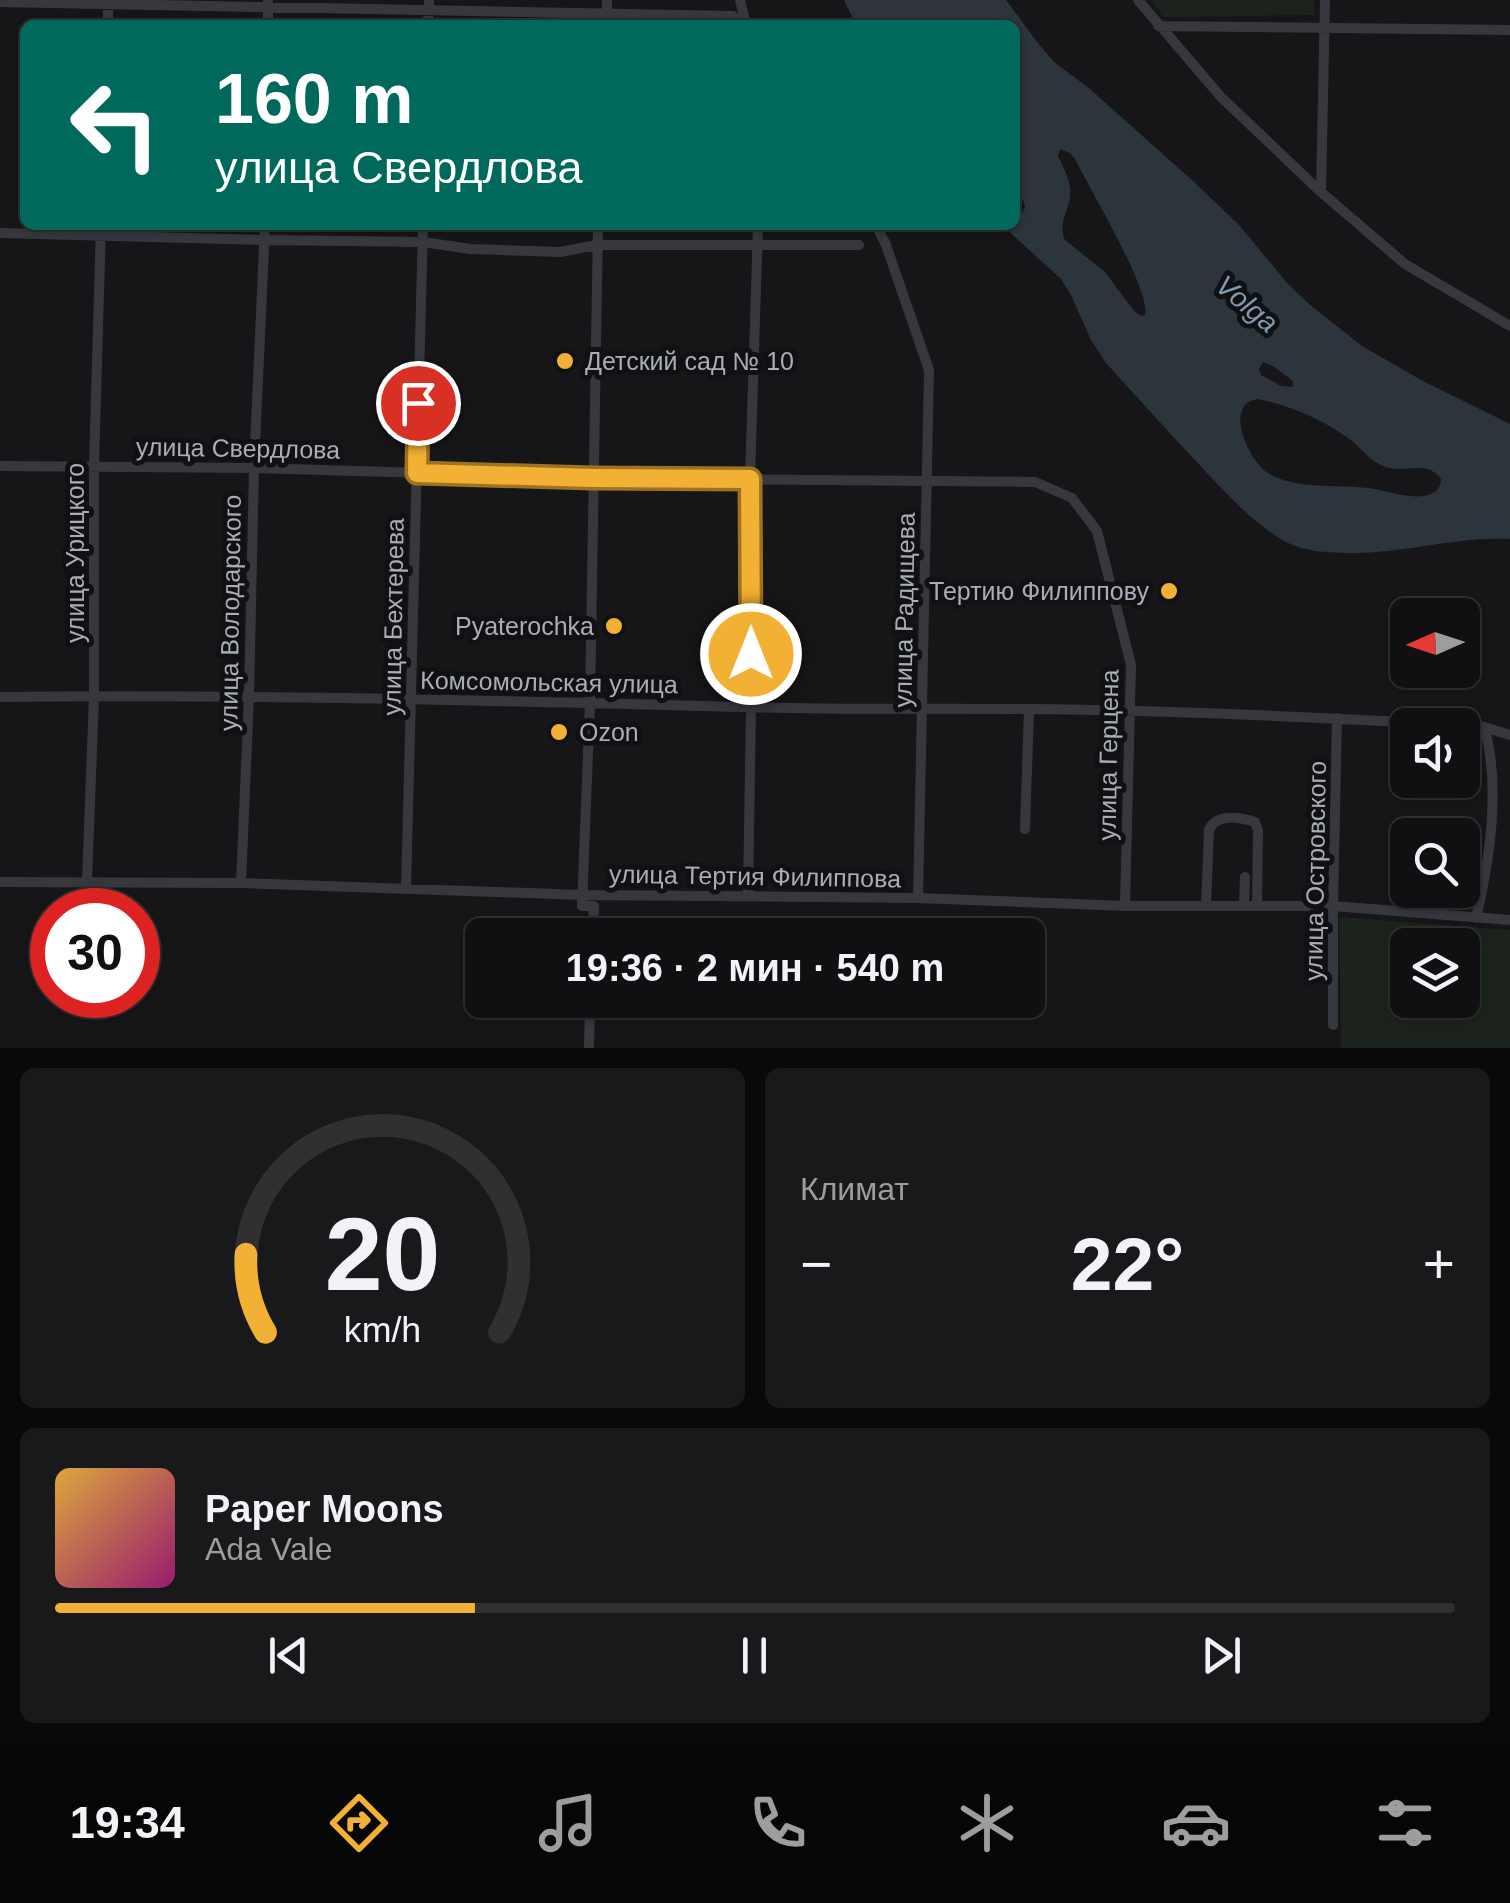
<!DOCTYPE html>
<html lang="ru">
<meta charset="utf-8">
<style>
body{margin:0;font-family:Helvetica,sans-serif;background:#19191b;color:#f1f3f6;height:100vh;display:flex;flex-direction:column;font-size:38px;white-space:nowrap}
*{box-sizing:border-box;margin:0}
p{font-size:32px;color:#9c9d9f}
.icon{flex:none;width:55px;height:55px;fill:none;stroke:currentColor;stroke-width:2;stroke-linecap:round;stroke-linejoin:round}
.map{position:relative;height:1048px;overflow:hidden}
.details{display:flex;flex-direction:column;gap:20px;padding:20px;background:#09090a;flex:1}
.details>*{flex:none}
.banner{position:absolute;left:20px;top:20px;width:1000px;height:210px;border-radius:15px;box-shadow:0 2px 8px #0004,0 0 0 2px #303032;background:#00695c;color:#fff;overflow:hidden}
.needle{width:65px;rotate:267deg}
.fabs{position:absolute;left:1390px;top:598px;display:grid;gap:20px}
.fabs a{display:grid;place-items:center;width:90px;height:90px;border-radius:15px;background:#101012;box-shadow:0 2px 8px #0004,0 0 0 2px #303032;font-size:50px}
.speed{position:absolute;left:30px;top:888px;display:flex;gap:20px;font-size:50px;font-weight:700;text-align:center}
.speed>*{display:grid;place-content:center;width:130px;height:130px;border-radius:50%;background:#101012;box-shadow:0 2px 8px #0004,0 0 0 2px #303032;line-height:1}
.speed .limit{border:15px solid #d22;background:#fff;color:#111}
.pin{position:absolute;display:grid;place-items:center;width:85px;height:85px;color:#fff;margin:-42px;border:5px solid #fff;border-radius:50%;box-shadow:0 2px 10px #0007}
.me{position:absolute;width:110px;margin:-55px;rotate:0deg;stroke-linejoin:round;filter:drop-shadow(0 0 8px #0008)}
.turn{display:flex;align-items:center;gap:35px;height:210px;padding:0 30px;font-size:45px}
.turn .icon{width:130px;height:130px;stroke-width:2.5}
.turn b{display:block;font-size:70px;line-height:85px}
.big{font-size:75px;font-weight:600;line-height:1.1}
.details .card{flex:1;display:flex;flex-direction:column;justify-content:center;gap:15px;min-width:0;padding:0 35px;border-radius:15px;background:#19191b}
.details .dial{align-items:center;gap:0}
.dial svg{height:260px;overflow:visible;fill:none;stroke:#303032;stroke-width:7;stroke-linecap:round;text-anchor:middle}
.dial text{fill:#f1f3f6;stroke:none}
.song{display:flex;align-items:center;gap:30px}
.cover{width:120px;height:120px;border-radius:15px;background:linear-gradient(135deg,hsl(40 70% 55%),hsl(320 70% 35%))}
.played{height:10px;border-radius:5px;background:linear-gradient(90deg,#f2b134 30%,#303032 30%)}
.keys{display:flex;justify-content:space-around;direction:ltr}
.heat{display:flex;justify-content:space-between;align-items:center;font-size:55px;direction:ltr}
.details .tiles{flex:1;display:grid;gap:20px;grid-template-columns:1fr 1fr}
.card:last-child{grid-column:span 2}
.trip{position:absolute;left:465px;top:918px;width:580px;height:100px;border-radius:15px;background:#101012;box-shadow:0 2px 8px #0004,0 0 0 2px #303032;font-weight:600;line-height:100px;text-align:center}
.tabs{display:flex;height:160px;justify-content:space-around;align-items:center;background:#060607;color:#9c9d9f}
.tabs .icon{width:70px;height:70px}
.tabs .selected{color:#f2b134}
.tabs b{font-size:45px;color:#f1f3f6}
.map>svg:first-child{display:block}
</style>
<div class="map">
<svg width="1510" height="1048" viewBox="0 0 1510 1048">
<rect width="100%" height="100%" fill="#161618"/>
<!-- green -->
<path fill="#1c231d" fill-rule="evenodd" d="M1151 0H1314V15L1163 17Z
M1339 917 1510 930V1048H1341ZM1408 945H1462V1000H1408Z"/>
<!-- water -->
<path fill="#2c353c" fill-rule="evenodd" d="M844 0H1006L1037 42 1054 62 1090 89 1194 182 1239 225 1288 284 1309 304 1362 346 1421 380 1510 424V539C1454 536 1399 555 1343 553 1323 552 1302 551 1284 541 1249 520 1221 488 1194 459 1164 427 1135 395 1106 363L1091 340 1071 295 1061 279 1004 227 1003 225H1015V216L1023 212 1025 207 1023 200 1015 195V25H856ZM1060 149 1070 153 1075 159C1089 188 1151 290 1145 315L1141 316 1134 311 1105 272 1065 240C1058 225 1067 214 1070 198 1072 182 1064 169 1058 156ZM1263 362 1273 366 1293 381V387L1281 386 1261 375 1259 369ZM1258 399C1290 405 1326 421 1352 441 1363 450 1370 461 1383 466 1404 475 1426 458 1441 479 1440 488 1438 492 1428 495 1409 500 1386 490 1367 488 1336 484 1296 490 1268 473 1249 461 1222 404 1258 399Z"/>
<g fill="none" stroke-linecap="round" stroke-linejoin="round">
<!-- minor -->
<path stroke="#37383d" stroke-width="10" d="M740 0 746 25
M1138 0 1221 97 1321 192 1405 264 1510 326
M0 2 733 16 745 25
M108 25V1
M268 25V1
M428 25 429 0
M607 25V0
M1158 26 1510 30
M1321 192 1325 0
M876 225 886 245 929 370 918 898
M0 233 265 240 423 242 470 249 560 252 597 245H859
M0 466 254 468 593 478 1035 482 1072 498 1097 531 1131 665 1125 906
M0 697C249 694 499 701 748 707 841 710 934 708 1027 709 1171 710 1314 717 1458 725
M1462 725 1484 727 1510 735
M1025 829 1029 709
M87 881 94 696V465L101 225
M0 882 241 883 583 895 918 898 1125 906H1333L1510 920
M241 883 249 697 254 468 265 225
M406 889 423 225
M748 896 751 707 750 479 758 225
M1244 905 1245 877
M1206 906 1209 830C1216 813 1240 817 1255 822L1258 830 1257 906
M1476 918C1490 861 1501 784 1484 727
M593 935 594 906H582L590 702 598 225
M1333 1025V906L1337 718
M589 1048 590 1000"/>
</g>
<g fill="none" stroke-linecap="round" stroke-linejoin="round">
<defs>
<path id="route" d="M418 403 417 473 593 478 750 479 751 654"/>
</defs>
<!-- route casing -->
<use href="#route" stroke="#9d7322" stroke-width="25"/>
<!-- route -->
<use href="#route" stroke="#f2b134" stroke-width="18"/>
</g>
<!-- markers -->
<g fill="#f2b134" stroke="#111113" stroke-width="4">
<circle cx="565" cy="361" r="10"/>
<circle cx="1169" cy="591" r="10"/>
<circle cx="614" cy="626" r="10"/>
<circle cx="559" cy="732" r="10"/>
</g>
<g text-anchor="middle" dominant-baseline="central" stroke-width="10" stroke-linejoin="round" paint-order="stroke">
<!-- poi labels -->
<g font-size="25" fill="#a8adb8" stroke="#111113" text-anchor="start">
<text x="585" y="361">Детский сад № 10</text>
<text x="1149" y="591" text-anchor="end">Тертию Филиппову</text>
<text x="594" y="626" text-anchor="end">Pyaterochka</text>
<text x="579" y="732">Ozon</text>
</g>
<!-- street labels -->
<g font-size="25" fill="#a8adb8" stroke="#111113">
<text transform="translate(238 448) rotate(1)">улица Свердлова</text>
<text transform="translate(75 553) rotate(-90)">улица Урицкого</text>
<text transform="translate(904 610) rotate(-89)">улица Радищева</text>
<text transform="translate(230 613) rotate(-89)">улица Володарского</text>
<text transform="translate(393 617) rotate(-89)">улица Бехтерева</text>
<text transform="translate(549 682) rotate(1)">Комсомольская улица</text>
<text transform="translate(1108 755) rotate(-89)">улица Герцена</text>
<text transform="translate(1315 871) rotate(-89)">улица Островского</text>
<text transform="translate(755 876) rotate(1)">улица Тертия Филиппова</text>
</g>
<!-- water labels -->
<g font-size="28" font-style="italic" fill="#7f9bb3" stroke="#111113">
<text transform="translate(1247 304) rotate(40)">Volga</text>
</g>
</g>
</svg>
<div class="fabs">
<a><svg class="needle" viewBox="-14 -14 28 28"><path d="M0-13l5 13h-10z" fill="#e53935"/><path d="M0 13l5-13h-10z" fill="#9c9d9f"/></svg></a>
<a><svg class="icon" aria-label="sound" viewBox="0 0 24 24"><path d="M4 9h4l5-4v14l-5-4H4zM17 9q2 3 0 6"/></svg></a>
<a><svg class="icon" aria-label="search" viewBox="0 0 24 24"><circle cx="10" cy="10" r="6"/><path d="M15 15l6 6"/></svg></a>
<a><svg class="icon" aria-label="layers" viewBox="0 0 24 24"><path d="M12 4l9 5-9 5-9-5zM3 14l9 5 9-5"/></svg></a>
</div>
<div class="speed"><div class="limit">30</div></div>
<div class="pin" style="left:418px;top:403px;background:#d93025"><svg class="icon" aria-label="arrive" viewBox="0 0 24 24"><path d="M6 21V4h12l-3 4 3 4H6"/></svg></div>
<svg class="me" style="left:751px;top:654px" viewBox="-20 -20 40 40"><circle r="17" fill="#f2b134" stroke="#fff" stroke-width="3"/><path d="M0-11L8 9 0 5-8 9z" fill="#fff"/></svg>
<div class="trip">19:36 · 2 мин · 540 m</div>
<div class="banner">
<div class="turn"><svg class="icon" aria-label="left" viewBox="0 0 24 24"><path d="M17 20v-9H6M10 6l-5 5 5 5"/></svg><div><b>160 m</b>улица Свердлова</div></div>
</div>
</div>
<section class="details">
<div class="tiles">
<div class="card dial"><svg viewBox="0 0 100 80">
<path d="M14 69A42 42 0 1 1 86 69"/>
<path d="M14 69A42 42 0 0 1 8 45" stroke="#f2b134"/>
<text x="50" y="56" font-size="32" font-weight="700">20</text>
<text x="50" y="72" font-size="11">km/h</text>
</svg></div>
<div class="card"><p>Климат</p>
<div class="heat"><a>−</a><b class="big">22°</b><a>+</a></div>
</div>
<div class="card">
<div class="song"><i class="cover"></i><div><b>Paper Moons</b><p>Ada Vale</p></div></div>
<div class="played"></div>
<div class="keys"><svg class="icon" aria-label="previous" viewBox="0 0 24 24"><path d="M18 5L8 12l10 7zM5 5v14"/></svg><svg class="icon" aria-label="pause" viewBox="0 0 24 24"><path d="M8 5v14M16 5v14"/></svg><svg class="icon" aria-label="next" viewBox="0 0 24 24"><path d="M6 5l10 7-10 7zM19 5v14"/></svg></div>
</div>
</div>
</section>
<nav class="tabs">
<b>19:34</b>
<svg class="icon selected" aria-label="directions" viewBox="0 0 24 24"><path d="M12 3l9 9-9 9-9-9zM9 14v-3h6M13 9l2 2-2 2"/></svg>
<svg class="icon" aria-label="music" viewBox="0 0 24 24"><path d="M9 18V5l10-2v13"/><circle cx="6" cy="18" r="3"/><circle cx="16" cy="16" r="3"/></svg>
<svg class="icon" aria-label="phone" viewBox="0 0 24 24"><path d="M5 4h4l2 5-3 2q2 4 5 5l2-3 5 2v4C11 20 4 13 5 4z"/></svg>
<svg class="icon" aria-label="climate" viewBox="0 0 24 24"><path d="M12 3v18M4 7l16 10M4 17L20 7"/></svg>
<svg class="icon" aria-label="car" viewBox="0 0 24 24"><path d="M5 17H2v-5l4-1 3-4h7l3 4 3 1v5h-3M9 17h6M6 11h13"/><circle cx="7" cy="17" r="2"/><circle cx="17" cy="17" r="2"/></svg>
<svg class="icon" aria-label="filters" viewBox="0 0 24 24"><path d="M4 7h16M4 17h16"/><circle cx="9" cy="7" r="2"/><circle cx="15" cy="17" r="2"/></svg>
</nav>
